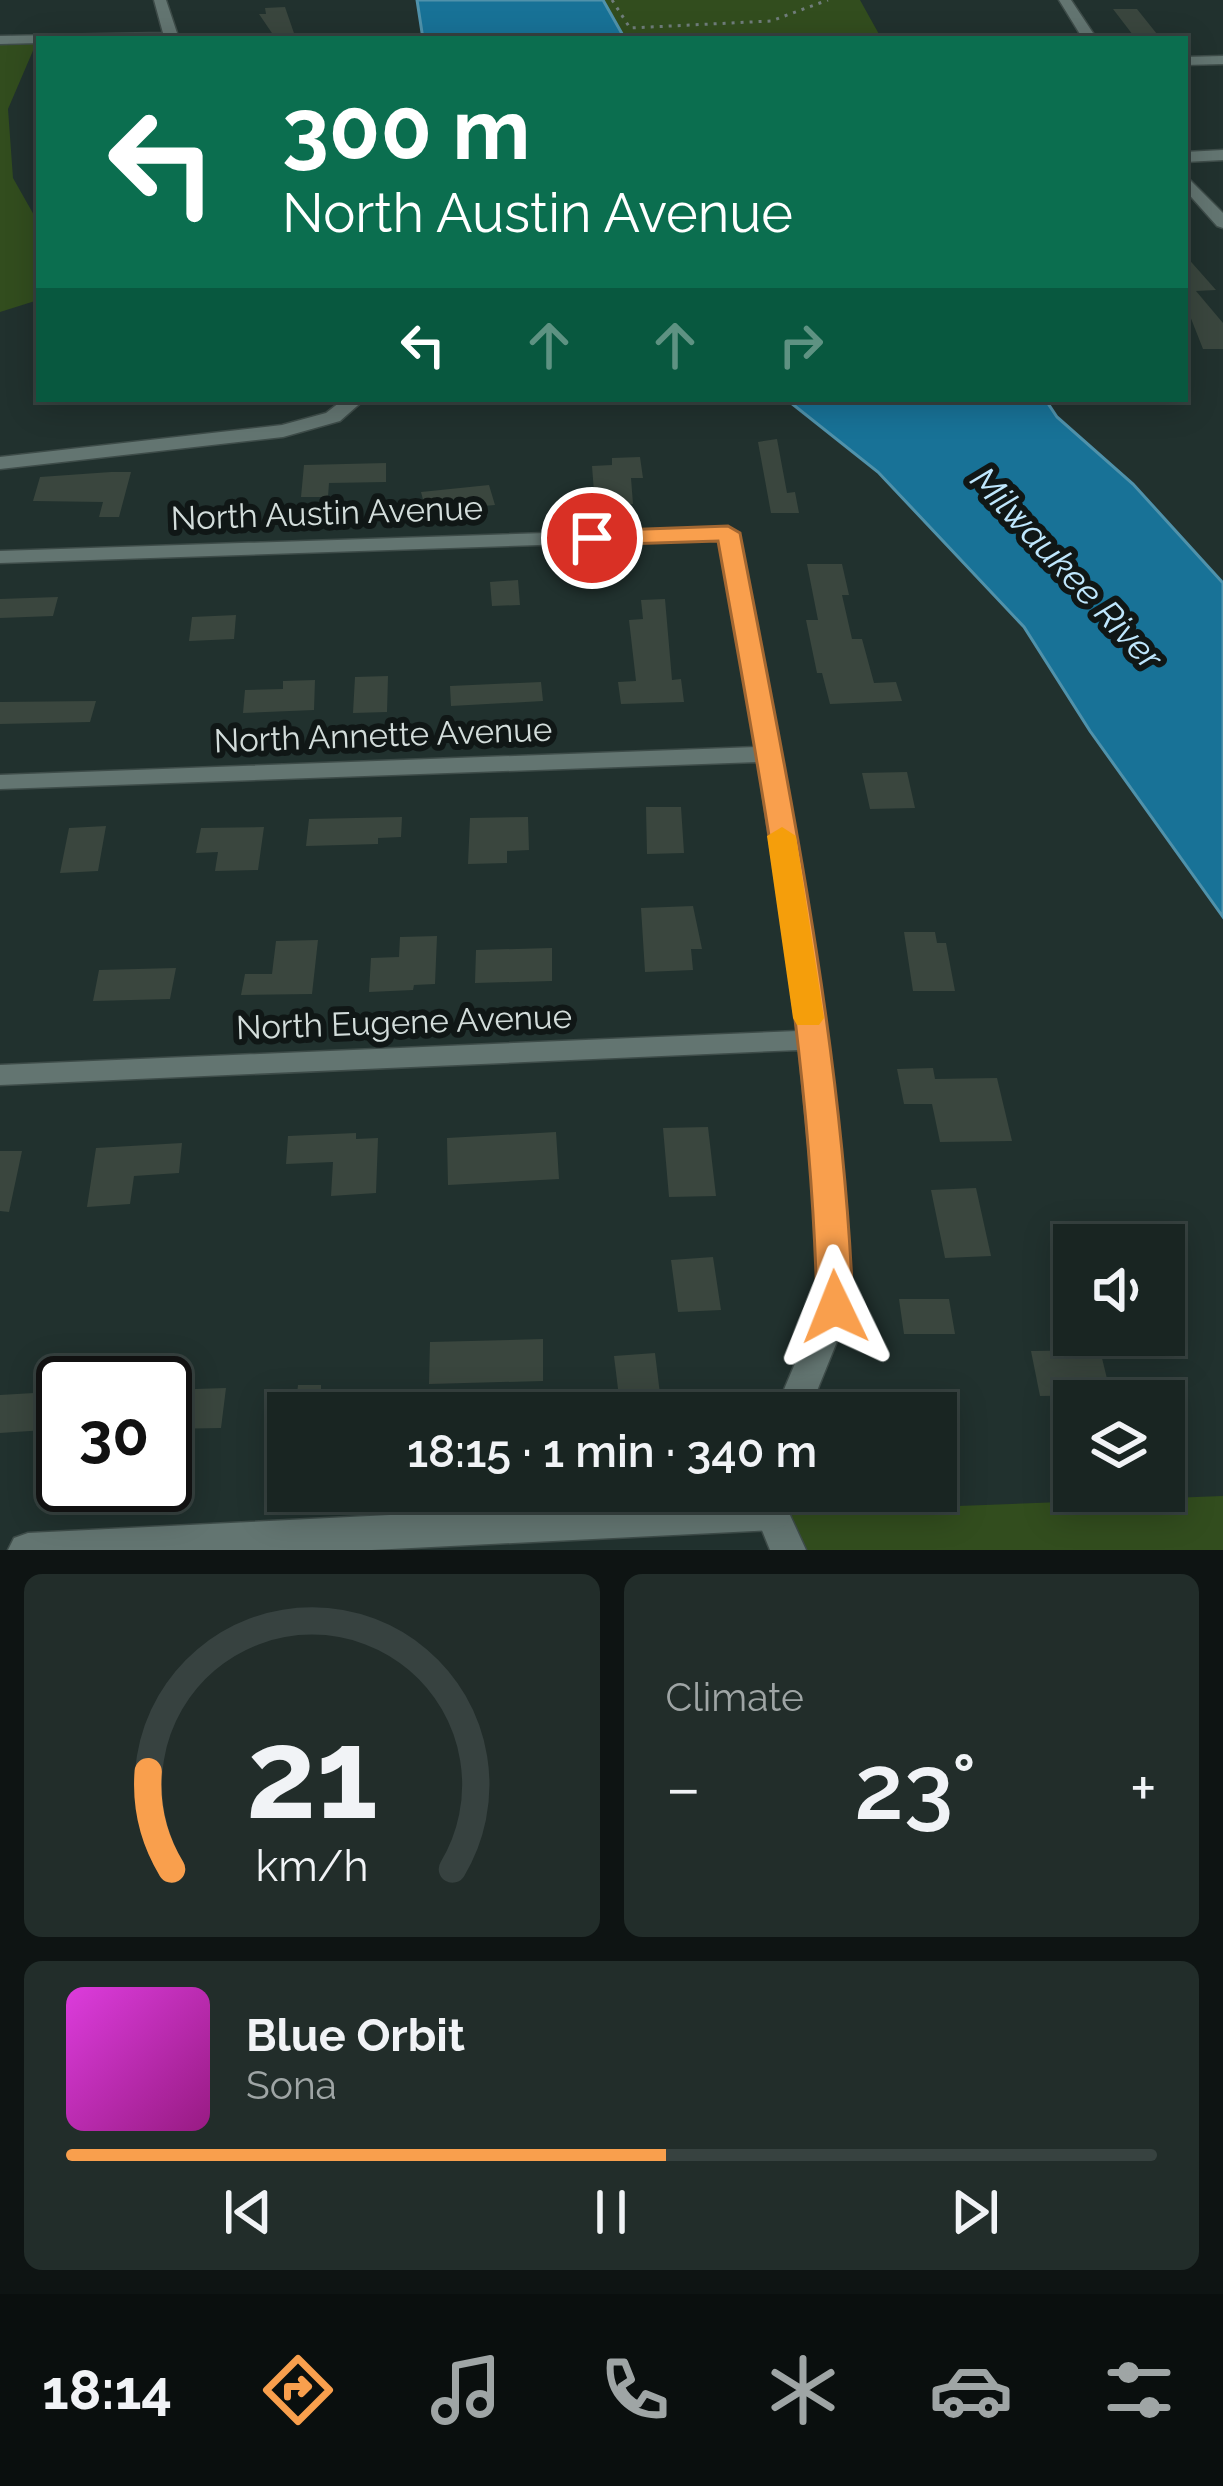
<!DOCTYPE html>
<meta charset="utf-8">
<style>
body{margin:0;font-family:Raleway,sans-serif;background:#222d2a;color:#f1f3f6;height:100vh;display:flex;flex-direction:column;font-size:45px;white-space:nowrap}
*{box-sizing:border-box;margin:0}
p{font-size:39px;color:#9fa5a5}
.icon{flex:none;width:66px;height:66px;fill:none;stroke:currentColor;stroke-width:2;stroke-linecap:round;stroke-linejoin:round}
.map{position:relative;height:1550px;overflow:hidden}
.sheet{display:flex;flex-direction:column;gap:24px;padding:24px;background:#0e1413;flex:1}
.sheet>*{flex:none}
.banner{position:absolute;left:36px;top:36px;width:1152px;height:366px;border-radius:0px;box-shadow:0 6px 30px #0003,0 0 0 3px #374240;background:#0b6e4f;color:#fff;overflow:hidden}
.buttons{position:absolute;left:1053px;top:1224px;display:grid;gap:24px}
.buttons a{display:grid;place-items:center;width:132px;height:132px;border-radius:0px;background:#192522;box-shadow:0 6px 30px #0003,0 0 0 3px #374240;font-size:60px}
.speed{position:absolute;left:36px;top:1356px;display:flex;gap:24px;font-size:60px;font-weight:700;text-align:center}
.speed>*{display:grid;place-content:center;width:156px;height:156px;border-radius:50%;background:#192522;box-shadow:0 6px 30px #0003,0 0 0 3px #374240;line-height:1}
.speed .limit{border:6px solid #111;border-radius:18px;background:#fff;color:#111}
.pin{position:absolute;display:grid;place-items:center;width:102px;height:102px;color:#fff;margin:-51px;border:6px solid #fff;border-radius:50%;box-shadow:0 3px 12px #0007}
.me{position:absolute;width:132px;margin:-66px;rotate:358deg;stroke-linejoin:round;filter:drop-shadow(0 0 9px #0008)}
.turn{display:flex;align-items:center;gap:42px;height:252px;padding:0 48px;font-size:54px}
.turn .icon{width:156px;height:156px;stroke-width:2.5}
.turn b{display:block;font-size:84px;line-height:102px}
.lanes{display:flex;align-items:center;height:114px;padding:0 48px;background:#0003;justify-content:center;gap:60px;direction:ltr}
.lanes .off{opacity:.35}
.big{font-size:90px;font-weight:600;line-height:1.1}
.sheet .widget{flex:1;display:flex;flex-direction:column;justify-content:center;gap:18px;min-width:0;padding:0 42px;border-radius:18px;background:#222d2a}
.sheet .dial{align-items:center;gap:0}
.dial svg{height:312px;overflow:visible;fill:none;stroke:#374240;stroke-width:7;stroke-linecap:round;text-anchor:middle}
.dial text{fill:#f1f3f6;stroke:none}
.song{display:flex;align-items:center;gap:36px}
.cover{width:144px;height:144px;border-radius:18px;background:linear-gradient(135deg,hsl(300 70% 55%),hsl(310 70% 35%))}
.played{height:12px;border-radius:6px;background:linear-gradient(90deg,#f99f4d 55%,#374240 55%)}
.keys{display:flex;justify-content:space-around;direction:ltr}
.heat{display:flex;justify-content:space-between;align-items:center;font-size:66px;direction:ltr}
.sheet .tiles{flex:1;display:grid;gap:24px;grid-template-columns:1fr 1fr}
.widget:last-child{grid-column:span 2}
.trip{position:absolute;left:267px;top:1392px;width:690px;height:120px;border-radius:0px;background:#192522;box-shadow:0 6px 30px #0003,0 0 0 3px #374240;font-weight:600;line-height:120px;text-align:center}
.tab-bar{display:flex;height:192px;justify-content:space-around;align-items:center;background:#0a0f0e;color:#9fa5a5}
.tab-bar .icon{width:84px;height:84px}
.tab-bar .current{color:#f99f4d}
.tab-bar b{font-size:54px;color:#f1f3f6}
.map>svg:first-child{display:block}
</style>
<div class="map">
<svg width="1223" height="1550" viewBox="0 0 1223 1550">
<rect width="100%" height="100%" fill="#21312e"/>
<!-- green -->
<path fill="#324d1e" d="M603 0H860L880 36 625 39Z
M38 39 8 109 13 178 39 224 35 301 0 312V40Z
M1223 1496V1550H788L772 1513Z"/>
<!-- water -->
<path fill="#187297" stroke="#5092ab" stroke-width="3" d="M417 0H603L625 39H423Z
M786 399H1045L1057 417 1133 484 1223 583V917L1090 731 1024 627 878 472Z"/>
<!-- building -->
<path fill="#3a463e" d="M285 7 296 39H276L259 14H266L265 8Z
M1113 9H1137L1161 39H1136Z
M1185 255 1216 290 1196 291 1223 323V349H1203L1190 316 1185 317Z
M777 439 787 493 795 492 799 513H771L758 442Z
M640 457 643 478H631L633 504 595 505 592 466 612 465V458Z
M386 463V482L329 483 328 497H301L304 465Z
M111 472H131L119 517H99L103 502 33 501 40 477Z
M489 485 495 505 426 511 421 492Z
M807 564H842L849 595H842L852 639H862L874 683 896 682 902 701 830 704 822 673H817L806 620H818Z
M518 580 520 605 492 606 490 582Z
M58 597 53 616 0 618V599Z
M665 599 672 680 681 679 684 702 621 704 618 682 636 681 629 620 643 619 641 600Z
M236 615 234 639 189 641 192 617Z
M388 676 387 712 353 713 355 677Z
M315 680 314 710 243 713 245 690 283 689V681Z
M541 682 543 701 451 706 450 686Z
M96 701 90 722 0 724V702Z
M907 772 915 808 870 809 862 773Z
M646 807H681L684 853 647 854Z
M402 817 401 837 378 838V844L306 846 309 819Z
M528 817 529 850 507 851V863L468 864 470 818Z
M106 826 98 871 60 873 69 828Z
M264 827 258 870 215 871 218 852 196 853 201 828Z
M693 906 702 949H691L693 970 645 972 641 908Z
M904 932H935L937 943H946L955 991H913Z
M437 936 435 984 414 985 413 990 369 992 371 958 399 957 400 937Z
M318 940 312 994 241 995 245 974H272L276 941Z
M552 948V981L475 983 476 950Z
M176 968 170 999 93 1001 99 970Z
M933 1068 935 1079 997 1078 1012 1141 940 1142 932 1104H904L897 1069Z
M708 1127 716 1196 669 1197 663 1128Z
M556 1132 559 1179 448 1185 447 1138Z
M356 1133V1139L378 1138 376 1193 331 1196 333 1162 286 1164 288 1136Z
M182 1143 179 1173 134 1176 130 1204 87 1207 96 1148Z
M0 1151H22L9 1212 0 1211Z
M976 1188 991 1256 945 1258 931 1190Z
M713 1257 721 1310 678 1312 671 1260Z
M899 1299H949L955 1334H904Z
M543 1339V1381L429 1384 430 1342Z
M1100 1350 1111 1395 1040 1396 1031 1351Z
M655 1353 660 1394 619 1397 614 1356Z
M298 1385H321V1392L369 1391 368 1413 295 1412Z
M226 1388 221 1428 165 1429V1390Z
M51 1392 45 1430 0 1433V1395Z"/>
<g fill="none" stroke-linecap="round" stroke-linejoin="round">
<defs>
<path id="minor" d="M154 0H166L179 39H39V43L0 44V36L163 33Z
M1059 0H1071L1097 39H1083Z
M1223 56V64L1185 65V57Z
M1223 150V160L1185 162V152Z
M1185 175 1223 213V228L1217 226 1185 190Z
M344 399H365L340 421 283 437 0 469V457L282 425 326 413Z
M728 527 738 533 781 754 826 1040 847 1232 851 1307 808 1413H774L819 1307 817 1232 799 1050 0 1085V1065L797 1031 758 762 0 789V775L756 747 719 539 0 563V551Z
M759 1491H793L789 1513 806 1550H770L755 1513Z"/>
<path id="tertiary" d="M772 1496 786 1501 791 1513 786 1525 772 1530 372 1550H8L14 1538 28 1533Z"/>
</defs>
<!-- minor casing -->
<use href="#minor" stroke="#3e4c49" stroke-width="3"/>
<!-- tertiary casing -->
<use href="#tertiary" stroke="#3e4c49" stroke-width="3"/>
<!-- path -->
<path stroke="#707d7b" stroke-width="3" stroke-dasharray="3 6" stroke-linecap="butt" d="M612 0 630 28 771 21 828 0"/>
<!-- minor -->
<use href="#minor" fill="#637571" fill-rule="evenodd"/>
<!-- tertiary -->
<use href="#tertiary" fill="#637571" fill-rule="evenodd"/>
</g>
<!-- route -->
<path fill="#f99f4d" stroke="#a26732" stroke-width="3" d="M728 526 740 533C789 788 843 1047 853 1307L847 1317 835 1321 822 1317 817 1307C811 1050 763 793 718 541L592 545 580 538 592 531Z"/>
<!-- slow -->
<path fill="#f59e0b" d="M782 827 796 836 824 1018 819 1025H797L793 1018 767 836Z"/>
<g text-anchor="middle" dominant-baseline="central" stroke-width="12" stroke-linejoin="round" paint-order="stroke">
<!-- street labels -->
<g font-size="33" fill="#d3dddb" stroke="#101716">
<text transform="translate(327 513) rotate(-2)">North Austin Avenue</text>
<text transform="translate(383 735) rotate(-2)">North Annette Avenue</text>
<text transform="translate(404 1022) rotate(-2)">North Eugene Avenue</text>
</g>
<!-- water labels -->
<g font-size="36" font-style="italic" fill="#bfe7fd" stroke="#101716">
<text transform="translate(1067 568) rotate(47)">Milwaukee River</text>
</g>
</g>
</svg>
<div class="buttons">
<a><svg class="icon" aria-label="sound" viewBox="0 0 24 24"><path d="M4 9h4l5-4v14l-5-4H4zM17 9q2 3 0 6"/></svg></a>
<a><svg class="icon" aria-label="layers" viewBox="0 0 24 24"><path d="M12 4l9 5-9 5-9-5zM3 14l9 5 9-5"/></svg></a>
</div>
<div class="speed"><div class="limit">30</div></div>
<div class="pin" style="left:592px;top:538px;background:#d93025"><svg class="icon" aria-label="arrive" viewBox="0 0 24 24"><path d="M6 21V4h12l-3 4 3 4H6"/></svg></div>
<svg class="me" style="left:835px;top:1307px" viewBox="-20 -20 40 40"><path d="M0-17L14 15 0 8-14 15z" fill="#f99f4d" stroke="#fff" stroke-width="4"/></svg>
<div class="trip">18:15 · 1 min · 340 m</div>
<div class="banner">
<div class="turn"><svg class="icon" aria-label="left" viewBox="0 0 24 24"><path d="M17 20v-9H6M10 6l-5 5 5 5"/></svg><div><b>300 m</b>North Austin Avenue</div></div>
<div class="lanes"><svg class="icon" aria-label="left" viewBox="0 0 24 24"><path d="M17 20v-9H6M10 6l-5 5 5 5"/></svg><svg class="icon off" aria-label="ahead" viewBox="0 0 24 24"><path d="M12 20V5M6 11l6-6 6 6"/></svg><svg class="icon off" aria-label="ahead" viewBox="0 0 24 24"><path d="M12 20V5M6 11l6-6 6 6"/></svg><svg class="icon off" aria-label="right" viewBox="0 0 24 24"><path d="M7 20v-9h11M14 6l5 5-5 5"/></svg></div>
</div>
</div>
<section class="sheet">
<div class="tiles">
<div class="widget dial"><svg viewBox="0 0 100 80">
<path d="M14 69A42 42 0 1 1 86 69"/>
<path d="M14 69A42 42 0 0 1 8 44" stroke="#f99f4d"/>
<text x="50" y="56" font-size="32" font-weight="700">21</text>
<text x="50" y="72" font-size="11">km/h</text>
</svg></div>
<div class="widget"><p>Climate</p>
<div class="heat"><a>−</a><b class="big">23°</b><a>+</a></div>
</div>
<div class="widget">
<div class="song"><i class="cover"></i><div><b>Blue Orbit</b><p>Sona</p></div></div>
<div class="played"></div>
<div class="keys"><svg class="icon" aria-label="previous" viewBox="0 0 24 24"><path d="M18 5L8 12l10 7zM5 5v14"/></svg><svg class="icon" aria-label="pause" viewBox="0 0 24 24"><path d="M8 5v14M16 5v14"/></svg><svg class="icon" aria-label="next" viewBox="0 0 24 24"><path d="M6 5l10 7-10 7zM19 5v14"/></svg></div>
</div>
</div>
</section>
<nav class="tab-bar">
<b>18:14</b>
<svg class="icon current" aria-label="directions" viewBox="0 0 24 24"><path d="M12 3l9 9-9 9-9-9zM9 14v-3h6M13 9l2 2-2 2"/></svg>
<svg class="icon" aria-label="music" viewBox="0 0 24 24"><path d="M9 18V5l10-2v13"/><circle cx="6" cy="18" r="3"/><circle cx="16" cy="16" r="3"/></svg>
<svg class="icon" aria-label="phone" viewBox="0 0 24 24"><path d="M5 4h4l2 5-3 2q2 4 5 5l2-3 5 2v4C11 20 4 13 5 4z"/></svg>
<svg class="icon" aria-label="climate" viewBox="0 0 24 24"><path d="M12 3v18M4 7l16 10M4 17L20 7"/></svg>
<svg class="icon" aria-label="car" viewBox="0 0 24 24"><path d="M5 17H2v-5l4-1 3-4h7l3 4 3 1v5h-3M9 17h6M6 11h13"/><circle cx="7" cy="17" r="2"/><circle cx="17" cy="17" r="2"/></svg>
<svg class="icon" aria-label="filters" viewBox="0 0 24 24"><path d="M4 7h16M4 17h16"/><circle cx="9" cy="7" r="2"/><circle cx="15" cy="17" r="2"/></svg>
</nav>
